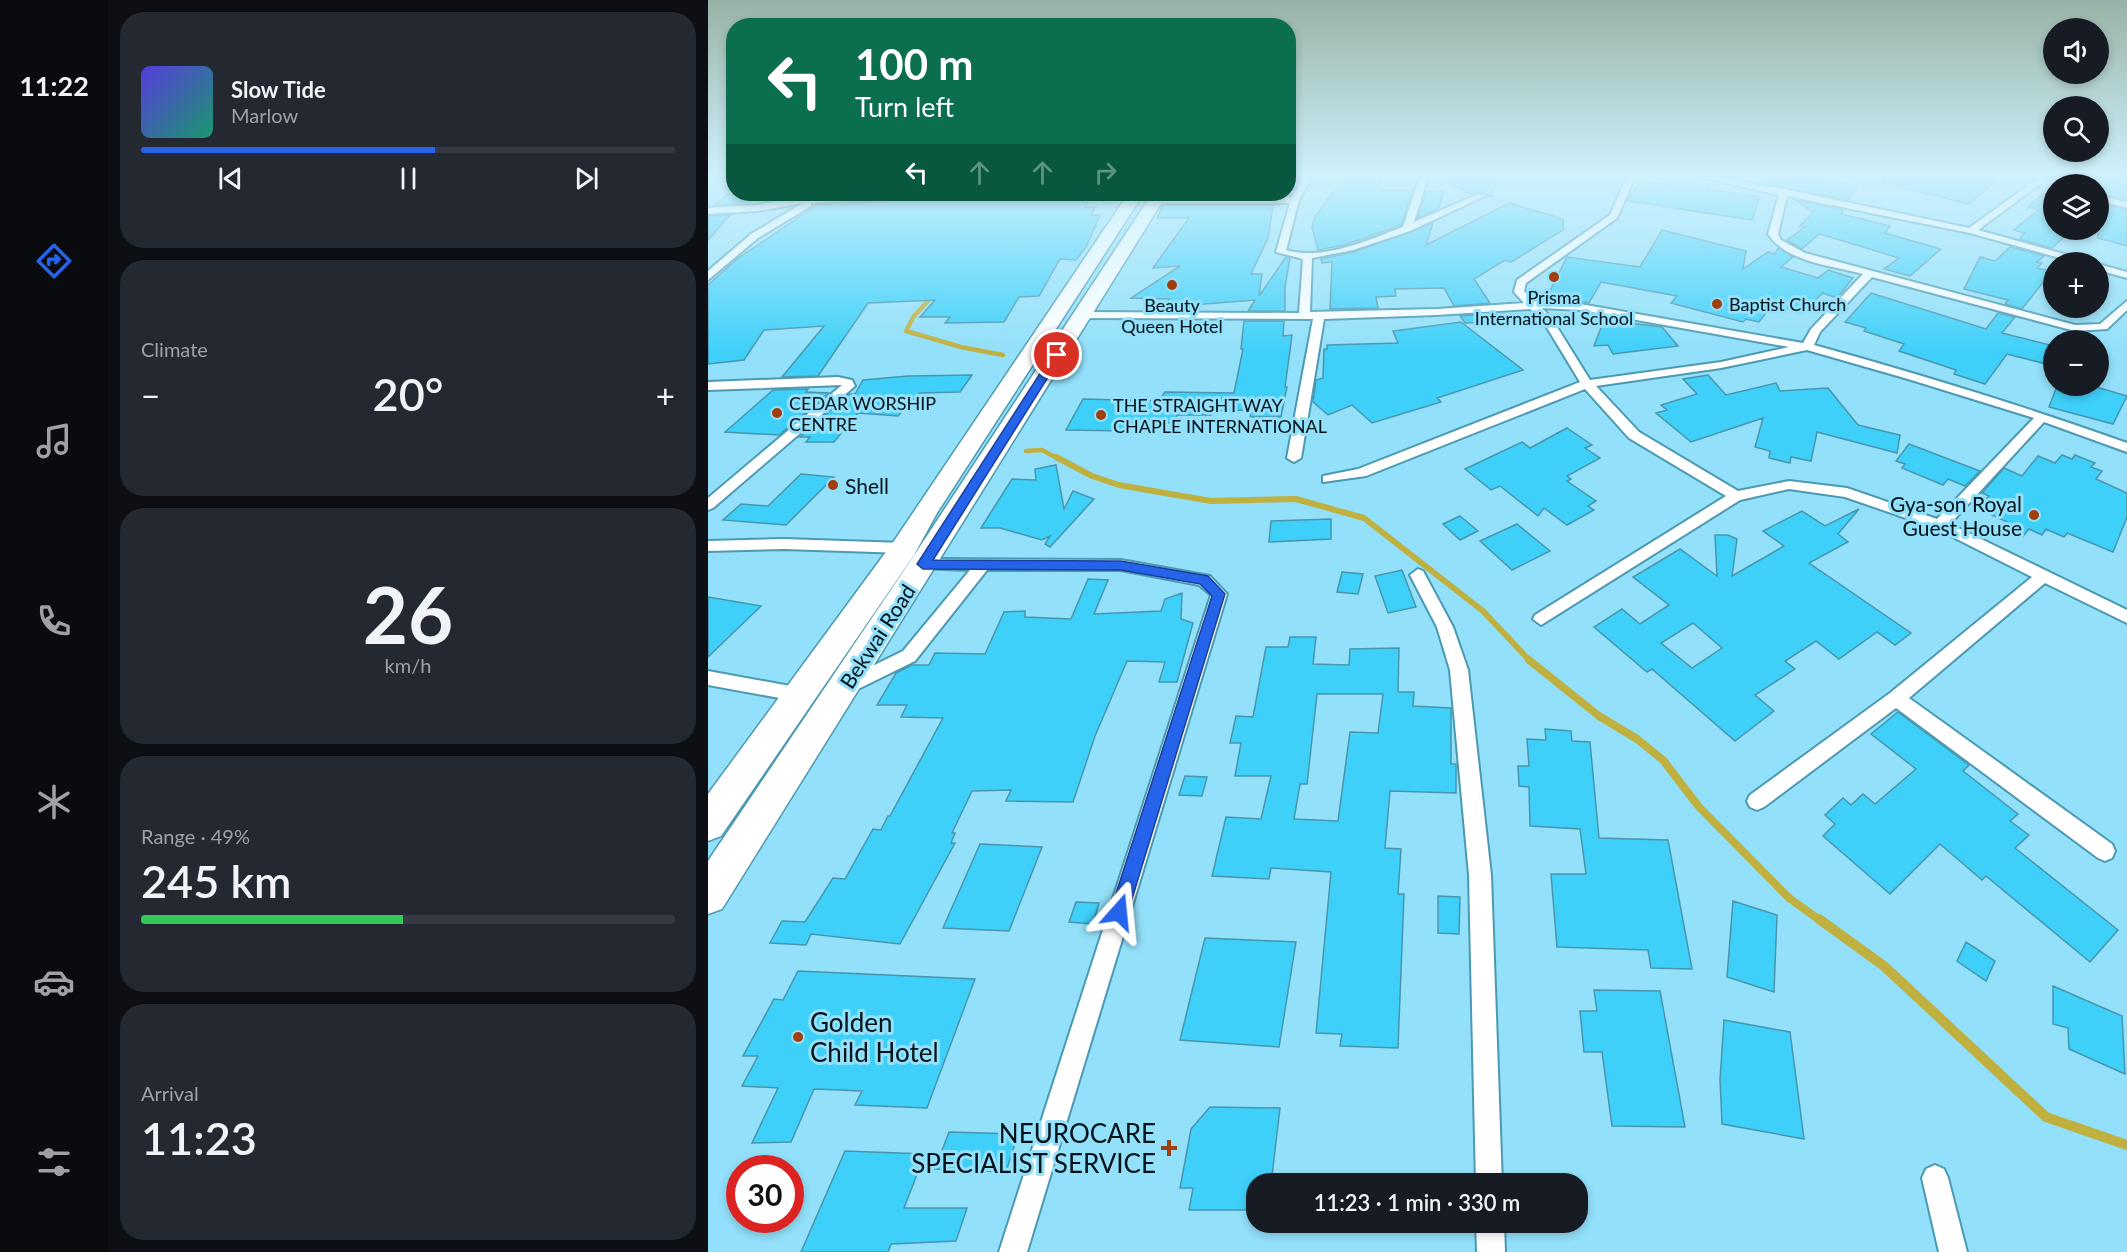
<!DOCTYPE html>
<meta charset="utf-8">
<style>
body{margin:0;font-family:Lato,sans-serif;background:#242831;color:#f1f3f6;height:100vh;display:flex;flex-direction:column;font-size:22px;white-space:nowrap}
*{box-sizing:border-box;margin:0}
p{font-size:20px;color:#9ea1a6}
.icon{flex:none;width:33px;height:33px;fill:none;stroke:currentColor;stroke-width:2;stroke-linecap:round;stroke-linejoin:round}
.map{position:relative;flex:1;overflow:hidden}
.drawer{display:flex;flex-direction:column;gap:12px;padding:12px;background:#0d0f14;width:600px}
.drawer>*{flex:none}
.guide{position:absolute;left:18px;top:18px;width:570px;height:183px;border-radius:24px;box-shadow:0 3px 9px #0003;background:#0b6e4f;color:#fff;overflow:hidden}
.buttons{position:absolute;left:1335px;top:18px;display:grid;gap:12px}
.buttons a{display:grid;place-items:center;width:66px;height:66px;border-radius:50%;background:#171b24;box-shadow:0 3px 9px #0003;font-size:30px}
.speed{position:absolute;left:18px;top:1155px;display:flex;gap:12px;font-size:30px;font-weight:700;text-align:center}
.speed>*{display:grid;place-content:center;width:78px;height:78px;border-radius:50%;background:#171b24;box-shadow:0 3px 9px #0003;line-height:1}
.speed .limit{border:9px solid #d22;background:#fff;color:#111}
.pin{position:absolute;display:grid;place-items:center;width:51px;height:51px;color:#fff;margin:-26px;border:3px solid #fff;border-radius:50%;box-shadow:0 2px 6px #0007}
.me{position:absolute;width:66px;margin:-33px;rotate:18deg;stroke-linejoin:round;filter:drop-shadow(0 0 4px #0008)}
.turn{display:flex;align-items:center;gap:21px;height:126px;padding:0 30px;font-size:27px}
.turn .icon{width:78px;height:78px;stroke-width:2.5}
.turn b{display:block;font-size:42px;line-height:51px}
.lanes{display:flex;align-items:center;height:57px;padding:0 30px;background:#0003;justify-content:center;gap:30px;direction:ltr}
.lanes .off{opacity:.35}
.big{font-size:45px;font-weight:600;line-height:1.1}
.drawer .widget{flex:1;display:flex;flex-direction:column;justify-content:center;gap:9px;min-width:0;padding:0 21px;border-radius:24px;background:#242831}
.drawer .dial{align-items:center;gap:0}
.dial b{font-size:78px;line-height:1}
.song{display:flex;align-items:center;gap:18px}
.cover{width:72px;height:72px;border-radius:9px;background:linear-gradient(135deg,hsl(250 70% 55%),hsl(160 70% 35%))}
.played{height:6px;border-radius:3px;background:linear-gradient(90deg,#2563eb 55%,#363941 55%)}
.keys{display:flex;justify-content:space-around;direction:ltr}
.heat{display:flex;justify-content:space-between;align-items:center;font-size:33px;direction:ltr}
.charge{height:9px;border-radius:4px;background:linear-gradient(90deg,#34c759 49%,#363941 0)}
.trip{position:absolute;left:538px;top:1173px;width:342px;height:60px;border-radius:24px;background:#171b24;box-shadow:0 3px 9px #0003;font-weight:600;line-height:60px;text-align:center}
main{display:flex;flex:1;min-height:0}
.dock{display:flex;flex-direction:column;width:108px;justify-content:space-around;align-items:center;background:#090b0e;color:#9ea1a6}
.dock .icon{width:42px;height:42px}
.dock .on{color:#2563eb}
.dock b{font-size:27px;color:#f1f3f6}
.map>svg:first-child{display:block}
</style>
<main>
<nav class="dock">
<b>11:22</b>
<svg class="icon on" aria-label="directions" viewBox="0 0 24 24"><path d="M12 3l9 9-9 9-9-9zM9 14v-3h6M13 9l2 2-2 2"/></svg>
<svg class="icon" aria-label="music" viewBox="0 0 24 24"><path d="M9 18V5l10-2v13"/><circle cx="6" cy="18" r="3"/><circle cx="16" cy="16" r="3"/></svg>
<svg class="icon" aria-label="phone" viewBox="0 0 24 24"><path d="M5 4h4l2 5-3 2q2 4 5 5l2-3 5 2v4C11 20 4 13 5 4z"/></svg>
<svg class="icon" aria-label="climate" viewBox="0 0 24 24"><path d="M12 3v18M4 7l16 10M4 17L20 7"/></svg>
<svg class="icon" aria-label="car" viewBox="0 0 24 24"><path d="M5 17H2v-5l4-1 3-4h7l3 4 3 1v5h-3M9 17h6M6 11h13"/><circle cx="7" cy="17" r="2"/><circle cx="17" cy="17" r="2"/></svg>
<svg class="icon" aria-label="filters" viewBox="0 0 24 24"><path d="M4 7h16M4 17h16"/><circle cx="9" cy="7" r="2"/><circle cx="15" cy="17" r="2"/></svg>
</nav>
<section class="drawer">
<div class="widget">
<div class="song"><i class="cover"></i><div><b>Slow Tide</b><p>Marlow</p></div></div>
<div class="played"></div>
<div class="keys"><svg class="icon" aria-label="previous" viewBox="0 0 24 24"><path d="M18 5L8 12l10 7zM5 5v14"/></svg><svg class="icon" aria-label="pause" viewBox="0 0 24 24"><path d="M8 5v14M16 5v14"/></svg><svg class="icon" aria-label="next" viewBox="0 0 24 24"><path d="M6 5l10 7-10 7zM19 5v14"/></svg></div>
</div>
<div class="widget"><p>Climate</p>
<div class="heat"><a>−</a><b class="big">20°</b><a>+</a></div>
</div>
<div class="widget dial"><b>26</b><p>km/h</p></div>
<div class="widget"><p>Range · 49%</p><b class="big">245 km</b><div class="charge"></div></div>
<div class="widget"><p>Arrival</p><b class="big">11:23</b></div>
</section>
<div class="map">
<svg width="1419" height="1252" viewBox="0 0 1419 1252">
<rect width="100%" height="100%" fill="#92e0fa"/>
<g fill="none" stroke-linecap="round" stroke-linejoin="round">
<!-- stream-far4 -->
<path stroke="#c0b040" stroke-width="4" d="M220 301 227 294"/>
<!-- stream-far3 -->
<path stroke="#c0b040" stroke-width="4.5" d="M222 299 206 316 198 331 253 347 295 355
M318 451 334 450 351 459"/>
<!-- stream-far2 -->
<path stroke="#c0b040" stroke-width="6" d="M348 457 384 476 411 485 503 501 588 499 656 518 775 611 823 662"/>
<!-- stream-far1 -->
<path stroke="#c0b040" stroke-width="8" d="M821 660 891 716 929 739 955 760 991 807 1081 898 1113 921"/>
<!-- stream -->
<path stroke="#c0b040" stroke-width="10" d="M1111 919 1176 966 1338 1117 1419 1145"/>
</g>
<!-- building -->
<path fill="#3fd0f9" stroke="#4896ae" stroke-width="1.5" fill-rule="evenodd" d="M635 177H674L671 190H705L693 225 637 245 610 250 604 227 607 217Z
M730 177H789L784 197 771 192 762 194Z
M1052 177H1104L1149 185 1140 200 1064 185Z
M1175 177H1292L1261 204 1174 183Z
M1390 177H1419V200L1390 193Z
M967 179 1002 184 999 189 1052 197 1044 220 919 201 933 181 963 185Z
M1346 184V230H1364L1344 248 1311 239 1317 233 1306 230 1330 210 1320 207Z
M718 191H736L730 209 710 218Z
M41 194 32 204 7 205 18 195Z
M232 194H320L356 198 358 195H380L379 198H382L377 207H388L383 215H392L378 247 368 260 352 259 331 296 311 297 296 322 237 323 242 317H212L227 300 160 303 110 376 74 377 116 326 56 330 36 360 0 364V285L29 259 109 205 213 200 219 195Z
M1087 200 1135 210 1133 214 1182 226 1177 233 1233 249 1202 276 1176 269 1191 258 1122 237 1111 234 1094 249 1079 240 1097 227 1092 226 1105 212Z
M1390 202 1419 210V246L1390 238Z
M801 203 855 219V230L803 262 797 260 766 279 782 303 746 306 736 288 687 289 688 296 668 297 670 308 622 309 624 262 614 263 613 259 646 252 725 223 718 245Z
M455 205H565L560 238 543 274H554L551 296 578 257 582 258 577 287V311H540L547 300 459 307 461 299 423 298 472 266 445 268 481 218H449Z
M22 215 0 240V216Z
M954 230 1038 251 1035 269 1060 252 1066 254 1071 248 1085 257 1073 267 1110 278 1120 270 1145 278 1129 298 1115 293 1092 313 1065 304 1051 322 1038 319 1035 322 963 303 969 296 893 282 881 303 840 295 859 257 932 267Z
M1302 247 1336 256 1329 262 1334 263 1329 268 1344 271 1314 309 1297 304 1300 300 1256 289 1272 257 1287 261Z
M1163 293 1278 329 1290 313 1307 317 1294 333 1346 346V366L1299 354 1277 384 1246 374 1248 370 1191 351 1196 344 1156 331 1158 328 1137 322Z
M789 313 794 322 757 323 752 316Z
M896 320 954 327 970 346 905 354 900 345 886 346Z
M536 321H576L575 336 584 335 577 387H579L573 417H542L543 410 504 411 503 415H469L466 423H423L419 431 358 430 375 399 451 401 457 392 526 393 535 349H533Z
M753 322 815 370 729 398 733 402 664 423 644 405 620 415 605 402 608 380 615 378 616 349H619V345L690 343 685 331Z
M264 375 252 392 212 393 190 416 150 413 126 442H98L102 437H92L141 394H147L155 380 200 376Z
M1000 375 1018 395 1068 383 1072 391 1120 388 1150 425 1192 435 1189 453 1109 432 1103 461 1083 457 1082 463 1061 458 1062 451 1047 447 1055 418 983 442 948 413 959 410 953 405 989 394 975 379Z
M1349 386H1385L1419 396 1405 424 1341 407Z
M100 389 98 392 121 393 71 435 17 432 65 390Z
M859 428 884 445 877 448 892 458 859 476 863 479 859 481 888 501 880 506 886 510 859 525 836 508 830 516 792 486 783 490 757 469 814 442 822 448Z
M1201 444 1272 471 1257 486 1240 479 1235 485 1194 468 1197 464 1188 461Z
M1354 455 1364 459 1367 455 1387 463 1383 467 1394 471 1388 479 1419 493V517L1405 552 1359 533 1356 537 1338 529 1334 535 1321 529 1315 536 1295 527 1299 522 1269 508 1281 496 1274 493 1296 468 1314 476 1330 456 1347 463Z
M348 465 356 509 365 491 386 499 342 547 337 544 342 536 334 540 292 528H273L304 479 328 480 327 469Z
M93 474 126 477 78 525 15 520 33 504 60 506Z
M1151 509 1130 534 1140 542 1101 563 1203 633 1187 645 1169 632 1131 659 1108 641 1077 661 1087 669 1047 695 1066 711 1027 741 944 669 939 672 886 627 914 609 932 624 961 605 925 577 972 549 1009 576 1007 535H1020L1029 539 1024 576 1076 546 1055 531 1094 511 1117 526ZM985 623 1014 648 984 668 953 643Z
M752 516 770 531 752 540 735 524Z
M623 519V539L561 542 563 521Z
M809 524 842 551 804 570 772 541Z
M694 570 708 607 680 613 667 576Z
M634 572 655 574 650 594 629 592Z
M380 579 400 580 386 614 453 611 457 599 474 593 473 619 485 623 469 682H451L457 662 419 661 387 736 365 802 298 801 303 790 264 791 244 833H247L243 843H247L192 944 103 934 98 945 62 943 74 921 97 922 125 878 137 879 165 829 173 830 180 816H182L235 718 193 717 199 705H169L188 673 204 665H221L227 653 277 654 296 612 317 611V617L363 619Z
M0 597 53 606 0 657Z
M582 637H608L605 664 641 665 642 649 691 648 690 692H706L705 706 743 708V764H748V793L682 791 677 848 693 849 690 894H696L690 1048 632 1046 634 1034 608 1033 623 872 563 868 561 879 504 876 518 817 553 819 563 776H527L533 743H522L528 716 545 717 558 647H580ZM609 694H675L670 733 642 732 630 821 586 819 592 784H599Z
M1190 712 1261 765 1255 771 1310 814 1302 821 1321 835 1307 848 1410 930 1382 962 1278 876 1274 880 1232 844 1182 894 1115 836 1127 824 1117 815 1135 798 1143 805 1155 794 1167 804 1208 769 1163 734Z
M837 729 863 731 864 741 882 742 891 838 960 840 984 969 943 968 940 950 849 947 843 874H878L872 829 822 826 821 787 811 786 810 766H821L819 739 838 740Z
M477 776 499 777 494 796 471 795Z
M272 844 334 847 301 931 235 928Z
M730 896 752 897 751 934 730 933Z
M1025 901 1069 915 1066 992 1019 977Z
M368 902 391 903 385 924 361 922Z
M497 938 588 942 571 1047 472 1040Z
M1258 942 1287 961 1278 981 1249 961Z
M90 971 267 979 219 1108 147 1105 154 1091 106 1089 83 1142 44 1143 70 1088 34 1086 50 1056H35L66 999 75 1000Z
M1345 986 1414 1016 1417 1074 1361 1049 1360 1028 1345 1024Z
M886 990 952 991 977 1127 904 1126 894 1052H876L872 1011H889Z
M1016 1020 1082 1032 1096 1139 1014 1124 1012 1080Z
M502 1107 572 1108 563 1184H549V1210H481L485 1188H472L483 1129Z
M241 1132 310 1134 298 1172 227 1169Z
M137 1151 217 1154 196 1208H259L248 1241 183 1244 180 1252H93Z"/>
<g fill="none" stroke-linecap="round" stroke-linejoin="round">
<defs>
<path id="street" d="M596 177H604L591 200 578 250C616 261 660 240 695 227L712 177H720L706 222 770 194 777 196 702 231 645 250 604 258 602 312 729 309 816 303 806 292 809 280 902 215 919 177H927L909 218 818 283 816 291 828 302 872 304 1095 343 1103 329 1155 274C1125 266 1078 262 1060 234L1071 195 992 177H1006L1076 189 1261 228 1332 177H1341L1270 230 1378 260 1380 262H1366L1262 233 1079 196 1070 234 1073 240 1097 253 1367 325 1392 324 1419 301V310L1399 329 1367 331 1164 277 1112 332 1106 345C1211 374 1316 406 1419 443V452L1336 422 1242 524 1419 610V623L1337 583 1201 698 1404 844 1407 851 1404 858 1397 861 1390 858 1188 708 1056 807 1049 810 1042 807 1039 801 1042 795 1182 693 1324 577 1227 528 1137 497 1081 489 1032 500 833 625 825 619 827 615 1018 496 921 438 877 389 658 476 615 482V476L650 469 872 382 835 321 822 309 729 315 616 319 593 458 586 462 579 458 605 319 374 318 369 315 374 312 591 313 595 259 568 252 582 203H447L443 200 447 197H584ZM834 308 872 310 1081 347 1013 362 882 380 844 319ZM1099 350 1200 379 1326 418 1229 519 1139 488 1081 481 1030 491 931 432 888 386 1013 368Z
M176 194H217L213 197 103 203V206L50 238 0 280V271L43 234 95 203 49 211 0 214V208L49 205 87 198Z
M1390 195 1419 202V208L1390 200Z
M1390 264 1419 272V278L1390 270Z
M130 377 144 380 147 386 5 508 0 510V498L134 385 0 390V382Z
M76 539 196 543 204 548 196 553 76 549 0 551V541Z
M215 559 413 560 502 576 519 594 319 1252H291L503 595 491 585 413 570H279L207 661 146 691 140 693 134 691 131 686 134 681 195 651 262 570 210 568 207 564 210 560Z
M710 569 715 571 745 627 760 670 783 875 794 1184H768L761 875 742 670 729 627 702 575Z
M0 671 93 688 99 690 102 695 99 700 93 702 0 685Z
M1227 1165 1236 1169 1240 1178 1259 1252H1231L1214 1178 1218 1169Z
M768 1222H796L797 1252H769Z"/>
<path id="highway" d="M420 194H432L434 196 229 513 206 555 13 836 0 841V794L186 541Z
M444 194H459L14 909 0 914V861L205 557Z"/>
</defs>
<!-- street casing -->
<use href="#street" stroke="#4b99b2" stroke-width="4"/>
<!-- highway casing -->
<use href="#highway" stroke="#4b99b2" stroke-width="3"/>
<!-- street -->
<use href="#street" fill="#fff" fill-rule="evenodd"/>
<!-- highway -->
<use href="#highway" fill="#fff" fill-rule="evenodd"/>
</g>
<!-- sky -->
<linearGradient id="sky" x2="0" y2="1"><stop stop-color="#98b2a5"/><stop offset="0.5" stop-color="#cef1fd"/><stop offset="1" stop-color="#cef1fd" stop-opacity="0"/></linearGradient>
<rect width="1419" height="352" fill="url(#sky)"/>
<!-- route -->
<path fill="#2563eb" stroke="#184099" stroke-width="1.5" d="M349 352 354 355 225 560 413 561 500 576 517 594 420 912 418 918 411 921 405 918 402 912 504 596 492 584 413 570 215 569 209 564 344 355Z"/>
<!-- markers -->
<g fill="#a23d0d" stroke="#92e0fa" stroke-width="2">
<circle cx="846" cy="277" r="6"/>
<circle cx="464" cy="285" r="6"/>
<circle cx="1009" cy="304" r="6"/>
<circle cx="69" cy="413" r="6"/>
<circle cx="393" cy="415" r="6"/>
<circle cx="125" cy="485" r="6"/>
<circle cx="1326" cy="515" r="6"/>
<circle cx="90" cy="1037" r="6"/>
<path d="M458 1139h6v6h6v6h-6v6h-6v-6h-6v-6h6z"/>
</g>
<g text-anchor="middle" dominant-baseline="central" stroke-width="6" stroke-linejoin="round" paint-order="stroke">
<!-- far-poi labels -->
<g font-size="18" fill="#001219" stroke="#92e0fa" text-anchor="start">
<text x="846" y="297" text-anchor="middle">Prisma<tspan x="846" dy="21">International School</tspan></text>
<text x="1021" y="304">Baptist Church</text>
<text x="464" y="305" text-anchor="middle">Beauty<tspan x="464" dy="21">Queen Hotel</tspan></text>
<text x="81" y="403">CEDAR WORSHIP<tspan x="81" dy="21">CENTRE</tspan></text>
<text x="405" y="405">THE STRAIGHT WAY<tspan x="405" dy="21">CHAPLE INTERNATIONAL</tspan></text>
</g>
<!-- poi labels -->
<g font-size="21" fill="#001219" stroke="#92e0fa" text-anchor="start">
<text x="137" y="485">Shell</text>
<text x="1314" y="503" text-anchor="end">Gya-son Royal<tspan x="1314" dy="24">Guest House</tspan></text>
</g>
<!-- street labels -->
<g font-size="21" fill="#001219" stroke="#92e0fa">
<text transform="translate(169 636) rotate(-57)">Bekwai Road</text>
</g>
<!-- near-poi labels -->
<g font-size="26" fill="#001219" stroke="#92e0fa" text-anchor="start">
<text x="102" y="1022">Golden<tspan x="102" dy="30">Child Hotel</tspan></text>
<text x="448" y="1133" text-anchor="end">NEUROCARE<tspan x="448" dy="30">SPECIALIST SERVICE</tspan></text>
</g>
</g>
</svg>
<div class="buttons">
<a><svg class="icon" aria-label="sound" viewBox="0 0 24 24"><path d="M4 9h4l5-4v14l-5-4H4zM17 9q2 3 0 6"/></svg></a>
<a><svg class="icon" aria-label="search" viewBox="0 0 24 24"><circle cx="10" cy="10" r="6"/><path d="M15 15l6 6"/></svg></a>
<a><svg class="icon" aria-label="layers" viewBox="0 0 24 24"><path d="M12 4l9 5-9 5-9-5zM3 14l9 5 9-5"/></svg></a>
<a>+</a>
<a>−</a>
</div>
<div class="speed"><div class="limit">30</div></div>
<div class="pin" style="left:349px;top:355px;background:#d93025"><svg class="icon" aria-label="arrive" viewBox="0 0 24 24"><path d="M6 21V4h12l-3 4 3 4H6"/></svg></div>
<svg class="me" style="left:411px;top:912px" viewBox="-20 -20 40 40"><path d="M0-17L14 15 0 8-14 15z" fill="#2563eb" stroke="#fff" stroke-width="4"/></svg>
<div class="trip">11:23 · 1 min · 330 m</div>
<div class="guide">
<div class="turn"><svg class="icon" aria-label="left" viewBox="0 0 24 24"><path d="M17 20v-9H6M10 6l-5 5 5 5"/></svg><div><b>100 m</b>Turn left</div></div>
<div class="lanes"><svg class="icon" aria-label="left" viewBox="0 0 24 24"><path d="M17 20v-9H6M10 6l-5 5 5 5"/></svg><svg class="icon off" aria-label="ahead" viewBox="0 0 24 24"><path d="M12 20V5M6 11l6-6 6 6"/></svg><svg class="icon off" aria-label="ahead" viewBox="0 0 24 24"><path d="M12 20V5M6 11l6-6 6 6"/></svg><svg class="icon off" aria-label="right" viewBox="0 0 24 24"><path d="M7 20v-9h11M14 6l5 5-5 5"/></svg></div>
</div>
</div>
</main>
